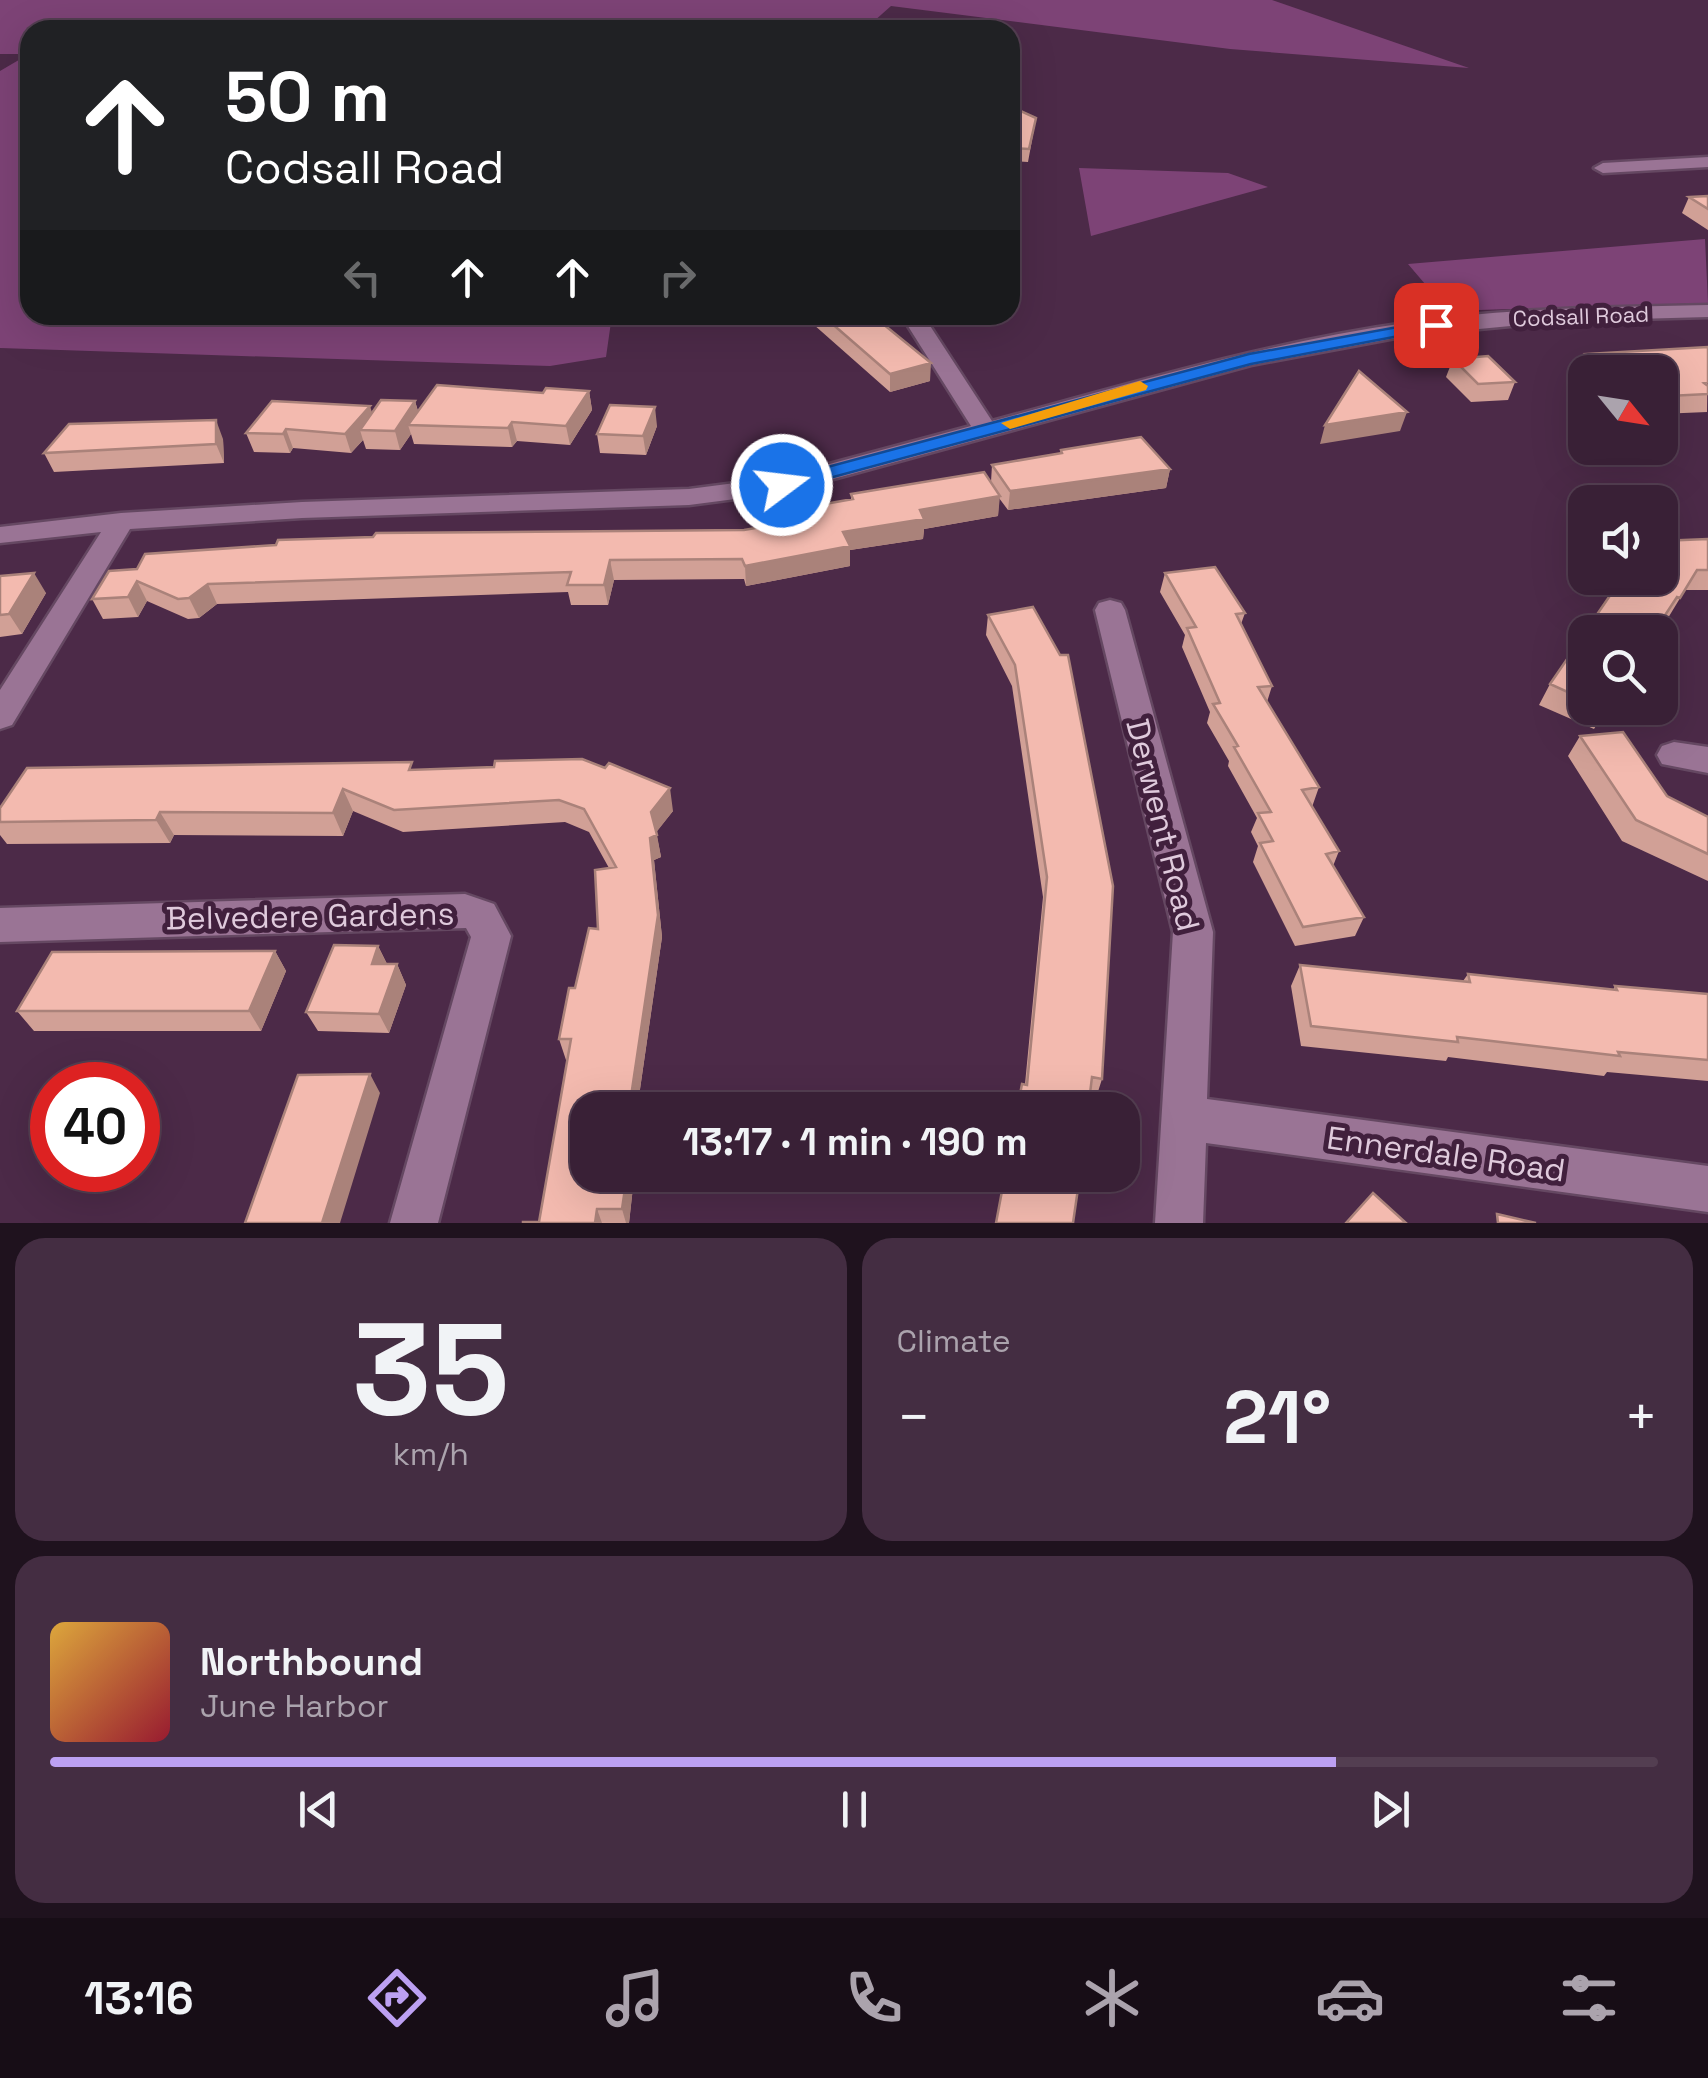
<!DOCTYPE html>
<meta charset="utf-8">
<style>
body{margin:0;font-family:"Space Grotesk",sans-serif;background:#442d42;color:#f1f3f6;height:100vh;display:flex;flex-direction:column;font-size:38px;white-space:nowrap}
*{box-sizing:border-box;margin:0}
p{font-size:32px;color:#aba3ad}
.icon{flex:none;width:55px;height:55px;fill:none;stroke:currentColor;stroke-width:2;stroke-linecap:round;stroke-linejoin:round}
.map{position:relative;height:1223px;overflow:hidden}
.sheet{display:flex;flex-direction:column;gap:15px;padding:15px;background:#1f121e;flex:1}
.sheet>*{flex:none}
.hud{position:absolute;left:20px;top:20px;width:1000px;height:305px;border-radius:30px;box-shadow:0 10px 40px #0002,0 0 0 2px #533e51;background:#202124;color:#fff;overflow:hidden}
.needle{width:65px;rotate:120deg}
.tools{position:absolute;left:1568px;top:355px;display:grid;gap:20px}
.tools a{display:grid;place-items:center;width:110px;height:110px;border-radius:20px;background:#392036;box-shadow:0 10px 40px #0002,0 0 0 2px #533e51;font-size:50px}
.speed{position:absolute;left:30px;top:1062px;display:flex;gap:20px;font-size:50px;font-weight:700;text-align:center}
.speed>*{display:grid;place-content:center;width:130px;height:130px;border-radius:50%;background:#392036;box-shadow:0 10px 40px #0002,0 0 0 2px #533e51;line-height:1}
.speed .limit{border:15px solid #d22;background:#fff;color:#111}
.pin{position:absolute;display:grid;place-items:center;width:85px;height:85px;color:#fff;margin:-42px;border-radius:20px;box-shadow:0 5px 15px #0006}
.me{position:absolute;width:110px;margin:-55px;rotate:75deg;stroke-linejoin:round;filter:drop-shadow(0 0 8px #0008)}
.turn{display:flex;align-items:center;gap:35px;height:210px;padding:0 40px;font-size:45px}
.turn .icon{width:130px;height:130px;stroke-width:2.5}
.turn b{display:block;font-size:70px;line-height:85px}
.lanes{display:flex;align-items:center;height:95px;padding:0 40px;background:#0003;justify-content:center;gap:50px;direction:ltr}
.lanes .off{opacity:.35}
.big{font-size:75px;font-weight:800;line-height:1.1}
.sheet .widget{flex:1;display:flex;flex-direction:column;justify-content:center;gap:15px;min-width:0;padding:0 35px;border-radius:30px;background:#442d42}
.sheet .dial{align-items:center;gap:0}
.dial b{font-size:130px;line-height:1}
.song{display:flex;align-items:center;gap:30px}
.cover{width:120px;height:120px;border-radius:15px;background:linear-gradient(135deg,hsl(40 70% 55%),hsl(350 70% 35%))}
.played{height:10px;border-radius:5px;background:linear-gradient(90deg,#bca0f2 80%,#533e51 80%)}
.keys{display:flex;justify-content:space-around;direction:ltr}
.heat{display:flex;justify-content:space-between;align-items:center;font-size:55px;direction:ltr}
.sheet .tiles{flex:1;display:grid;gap:15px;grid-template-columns:1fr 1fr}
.widget:last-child{grid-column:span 2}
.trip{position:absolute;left:570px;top:1092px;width:570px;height:100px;border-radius:30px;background:#392036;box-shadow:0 10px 40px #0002,0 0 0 2px #533e51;font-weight:800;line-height:100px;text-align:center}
.tabs{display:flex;height:160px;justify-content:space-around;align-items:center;background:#170d16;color:#aba3ad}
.tabs .icon{width:70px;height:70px}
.tabs .current{color:#bca0f2}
.tabs b{font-size:45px;color:#f1f3f6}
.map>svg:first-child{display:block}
</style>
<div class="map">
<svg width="1708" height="1223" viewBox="0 0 1708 1223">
<rect width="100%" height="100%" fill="#4c2a48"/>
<!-- green -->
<path fill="#7d4376" d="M0 0H1272L1469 68 1230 49 891 6 864 30H30V315H612L606 357 550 366 0 348V71L29 54H0Z
M1079 168 1228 173 1268 187 1091 236Z
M1705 239 1708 303 1448 311 1408 264Z"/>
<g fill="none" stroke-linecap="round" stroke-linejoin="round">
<defs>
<path id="minor" d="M1708 157V167L1603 173 1594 168 1603 163Z
M1708 305V317L1561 321 1406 336 1251 365 782 493 689 505 302 518 130 529 12 725 0 729V690L101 532 0 543V527L121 513 302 502 689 489 781 477 971 426 901 315H923L992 421C1129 384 1265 343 1405 323 1505 308 1607 307 1708 305Z
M1110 600 1121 603 1125 610 1213 932 1207 1099 1708 1166V1212L1206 1143 1203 1223H1155L1173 932 1095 610 1099 603Z
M1674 742 1708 747V773L1662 764 1657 755 1662 746Z
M465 894 494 904 511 936 438 1223H390L471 937 466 928 0 942V908Z"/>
</defs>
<!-- minor casing -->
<use href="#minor" stroke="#654862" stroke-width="5"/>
<!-- minor -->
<use href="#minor" fill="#9a7495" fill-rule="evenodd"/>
</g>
<!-- wall -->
<path fill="#d1a096" d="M1010 106 1036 118 1028 162 1010 161Z
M1708 196V230L1682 213 1689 197Z
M793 315H872L930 381 890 392 813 324 802 327Z
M1708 347 1707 412 1660 414V372H1585V378L1578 372 1586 354Z
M1453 359 1515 382 1508 400 1471 402 1446 377Z
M589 391 592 410 570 445 517 441 512 447 414 444 411 434 400 450 366 449 363 440 351 453 293 448 290 453 254 452 246 433 372 413 415 401 418 411 543 393Z
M657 426 646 455 600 453 597 434Z
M223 439 224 463 54 472 44 453Z
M1061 450 1170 469 1166 488 1008 510 999 498 998 516 924 529 923 539 850 550V566L746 586 744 579 614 580 608 605H571L568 592 217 604 199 618 188 619 147 601 138 617 103 619 92 599 109 571 744 530 775 525 774 513 851 499V494L991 482 992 465 1060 453Z
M1708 539V590H1685L1668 618 1665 617 1655 632H1585L1611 595 1598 590 1605 578H1660Z
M1165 573 1245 613 1241 624 1272 686 1267 702 1319 787 1312 807 1339 851 1333 866 1364 917 1355 936 1295 946 1253 862 1258 846 1251 832 1257 818 1228 766 1229 761 1207 723 1210 712 1182 647 1185 635 1160 592Z
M0 576 46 593 22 634 0 637Z
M1033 607 1102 1079 1096 1098 1025 1084 1043 897 1012 686 986 635 988 615Z
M1585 633V708H1607L1594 729 1539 705 1550 684Z
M1580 736 1667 796 1708 817V881L1622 841 1568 756Z
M415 770 673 811 656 832 661 857 654 860 662 937 637 1110H588L633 1187 629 1223H523L539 1222 567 1060H566L559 1039 575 988 598 929 609 868 589 832 565 822 403 832 353 811 343 836 174 835 170 843 7 844 0 835V808Z
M378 946 387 964H397L406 985 389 1033 318 1031 306 1012Z
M275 951 286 971 261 1031H34L17 1011Z
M1300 965 1463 981 1468 974 1613 990 1615 986 1708 994V1081L1607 1072 1604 1076 1448 1057 1446 1061 1301 1046 1291 986Z"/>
<!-- shaded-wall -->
<path fill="#aa827a" d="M802 315H813V324L802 327Z
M931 363 930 381 890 392V374Z
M589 391 592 410 570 445 566 426Z
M415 401 420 419 408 425 411 434 400 450 395 431Z
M370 406 376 425 360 430 363 440 351 453 345 434Z
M655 407 657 426 646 455 643 436Z
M1407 412 1400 431 1320 444 1325 425Z
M216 420 223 439 224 463 216 444Z
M512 422 517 441 512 447 508 428Z
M286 429 293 448 290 453 283 434Z
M1170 469 1166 488 1008 510 1010 491Z
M1000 496 998 516 924 529 923 539 850 550V566L746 586 745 566 843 532 920 510Z
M610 560 614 580 608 605 604 585Z
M34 573 46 593 22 634 9 614Z
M137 581 147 601 138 617 128 597Z
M208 584 217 604 199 618 189 598Z
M670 788 673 811 655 834 651 812Z
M343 789 353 811 343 836 333 813Z
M160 812 174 835 170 843 156 820Z
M657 835 661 857 654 860 662 937 637 1110H629L650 838Z
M378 946 388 966 372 964Z
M275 951 286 971 261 1031 249 1011Z
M397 964 406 985 389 1033 379 1014Z
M370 1074 380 1093 340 1223H322Z
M623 1175H630L633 1187 629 1223H626L622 1209Z
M597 1209 602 1223H595Z"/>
<!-- building -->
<path fill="#f3baaf" stroke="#aa827a" stroke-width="2.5" d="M1010 106 1036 118 1029 149 1010 148Z
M1708 196V209L1689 197Z
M822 315H872L931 363 890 374Z
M1708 347V382L1704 383 1708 386V394L1668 396 1660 389V372H1610L1586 354Z
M1488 356 1515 382 1478 384 1453 359Z
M1359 371 1407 412 1325 425Z
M437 385 543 393 546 388 589 391 566 426 512 422 508 428 408 425Z
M381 400 415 401 395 431 360 430Z
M272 401 370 406 345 434 286 429 283 434 246 433Z
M610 405 655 407 643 436 597 434Z
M216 420V444L44 453 69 424Z
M1141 437 1170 469 1010 491 992 465 1062 453 1061 450Z
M984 472 1000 496 920 510 924 519 843 532 850 546 745 566 742 559 610 560 604 585H567L571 572 208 584 189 598 178 599 137 581 128 597 92 599 109 571 137 569 145 554 276 545 278 540 373 537 376 533 744 530 778 524 774 513 853 499 851 494Z
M1708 539V570H1697L1680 598 1677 597 1654 632H1585L1622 578H1660V541Z
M1215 567 1245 613 1236 614 1272 686 1258 687 1319 787 1302 790 1339 851 1326 854 1364 917 1303 927 1260 843 1273 841 1258 813 1271 812 1234 747 1238 746 1213 704 1220 703 1187 628 1196 627 1165 573Z
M34 573 9 614 0 615V576Z
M1033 607 1060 655H1068L1113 886 1102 1079 1092 1077 1088 1110H1017L1022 1084 1027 1085 1047 877 1015 665 988 615Z
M1585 633V700L1550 684Z
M1623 732 1667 796 1708 817V854L1636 820 1580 736Z
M582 759 605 768 609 763 670 788 651 812 657 835 650 838 658 915 629 1110H588V1175H627L622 1209H597L595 1223H523V1222H539L571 1039H559L569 988H575L589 928 598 929 595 870 616 867 584 809 559 800 394 810 343 789 333 813 160 812 156 820 0 822V808L27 768 412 762 409 770 494 767 495 761Z
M334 945 378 946 372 964H397L379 1014 306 1012Z
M275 951 249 1011H17L52 952Z
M1300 965 1470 982 1468 974 1617 990 1615 986 1708 994V1060L1618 1052 1620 1056 1457 1037 1458 1042 1311 1026Z
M370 1074 322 1223H245L298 1075Z
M1005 1175H1080L1073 1223H996Z
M1373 1193 1406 1223H1346Z
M1497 1214 1536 1223H1498Z"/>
<!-- route -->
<path fill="#1a73e8" stroke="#114b97" stroke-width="2.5" d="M1436 320 1444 325 1441 328 1251 364 789 489H775L772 485 775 481 1249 354Z"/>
<!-- slow -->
<path fill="#f59e0b" d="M1140 381 1148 386 1146 390 1010 429 1001 423Z"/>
<g text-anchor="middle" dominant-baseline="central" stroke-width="10" stroke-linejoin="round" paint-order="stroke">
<!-- far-street labels -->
<g font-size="22" fill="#dfcadc" stroke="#41203d">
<text transform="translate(1581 316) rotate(-2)">Codsall Road</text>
</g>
<!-- near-street labels -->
<g font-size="32" fill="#dfcadc" stroke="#41203d">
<text transform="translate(1163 825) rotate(76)">Derwent Road</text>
<text transform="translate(310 916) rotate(-1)">Belvedere Gardens</text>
<text transform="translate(1446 1154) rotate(8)">Ennerdale Road</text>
</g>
</g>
</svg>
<div class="tools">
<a><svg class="needle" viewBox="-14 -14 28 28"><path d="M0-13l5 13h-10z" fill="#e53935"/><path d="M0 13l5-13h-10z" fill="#aba3ad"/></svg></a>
<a><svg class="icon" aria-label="sound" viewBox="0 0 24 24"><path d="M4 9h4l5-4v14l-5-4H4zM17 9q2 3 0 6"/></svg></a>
<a><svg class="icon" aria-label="search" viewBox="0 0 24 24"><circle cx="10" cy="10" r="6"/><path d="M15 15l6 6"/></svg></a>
</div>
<div class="speed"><div class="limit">40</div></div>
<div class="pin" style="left:1436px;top:325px;background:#d93025"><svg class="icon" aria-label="arrive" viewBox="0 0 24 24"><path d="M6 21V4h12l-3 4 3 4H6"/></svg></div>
<svg class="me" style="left:782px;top:485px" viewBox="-20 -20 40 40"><circle r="17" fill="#1a73e8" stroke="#fff" stroke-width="3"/><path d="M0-11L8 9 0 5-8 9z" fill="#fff"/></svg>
<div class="trip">13:17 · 1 min · 190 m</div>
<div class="hud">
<div class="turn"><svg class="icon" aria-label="ahead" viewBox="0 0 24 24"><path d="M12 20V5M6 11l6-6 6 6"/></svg><div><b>50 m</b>Codsall Road</div></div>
<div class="lanes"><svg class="icon off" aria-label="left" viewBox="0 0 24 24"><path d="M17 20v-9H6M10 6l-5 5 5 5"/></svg><svg class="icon" aria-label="ahead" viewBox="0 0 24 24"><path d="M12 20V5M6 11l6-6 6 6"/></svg><svg class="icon" aria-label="ahead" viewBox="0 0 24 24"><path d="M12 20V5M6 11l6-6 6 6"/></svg><svg class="icon off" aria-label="right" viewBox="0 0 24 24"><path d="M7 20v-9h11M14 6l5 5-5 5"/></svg></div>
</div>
</div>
<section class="sheet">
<div class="tiles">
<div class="widget dial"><b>35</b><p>km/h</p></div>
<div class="widget"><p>Climate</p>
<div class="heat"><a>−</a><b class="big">21°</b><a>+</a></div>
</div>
<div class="widget">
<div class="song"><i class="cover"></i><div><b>Northbound</b><p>June Harbor</p></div></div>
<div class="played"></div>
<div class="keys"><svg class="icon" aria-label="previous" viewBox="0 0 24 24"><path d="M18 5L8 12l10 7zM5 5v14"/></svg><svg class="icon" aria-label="pause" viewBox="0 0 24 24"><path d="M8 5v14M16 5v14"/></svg><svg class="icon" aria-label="next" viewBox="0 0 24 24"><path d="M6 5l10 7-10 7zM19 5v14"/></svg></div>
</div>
</div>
</section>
<nav class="tabs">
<b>13:16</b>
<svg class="icon current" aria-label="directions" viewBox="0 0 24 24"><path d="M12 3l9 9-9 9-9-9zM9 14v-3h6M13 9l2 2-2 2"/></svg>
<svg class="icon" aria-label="music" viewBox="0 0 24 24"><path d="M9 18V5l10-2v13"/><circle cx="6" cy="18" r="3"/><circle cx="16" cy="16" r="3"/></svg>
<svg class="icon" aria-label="phone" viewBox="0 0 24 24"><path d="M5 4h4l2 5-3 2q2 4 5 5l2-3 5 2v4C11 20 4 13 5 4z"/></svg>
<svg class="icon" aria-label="climate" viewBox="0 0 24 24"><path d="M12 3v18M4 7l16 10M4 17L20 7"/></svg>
<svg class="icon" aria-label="car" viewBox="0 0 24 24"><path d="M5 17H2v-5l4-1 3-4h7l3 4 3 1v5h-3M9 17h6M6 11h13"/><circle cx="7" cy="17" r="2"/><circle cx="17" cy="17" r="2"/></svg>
<svg class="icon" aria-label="filters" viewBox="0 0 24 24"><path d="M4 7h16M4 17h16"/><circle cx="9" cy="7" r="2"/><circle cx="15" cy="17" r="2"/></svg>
</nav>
